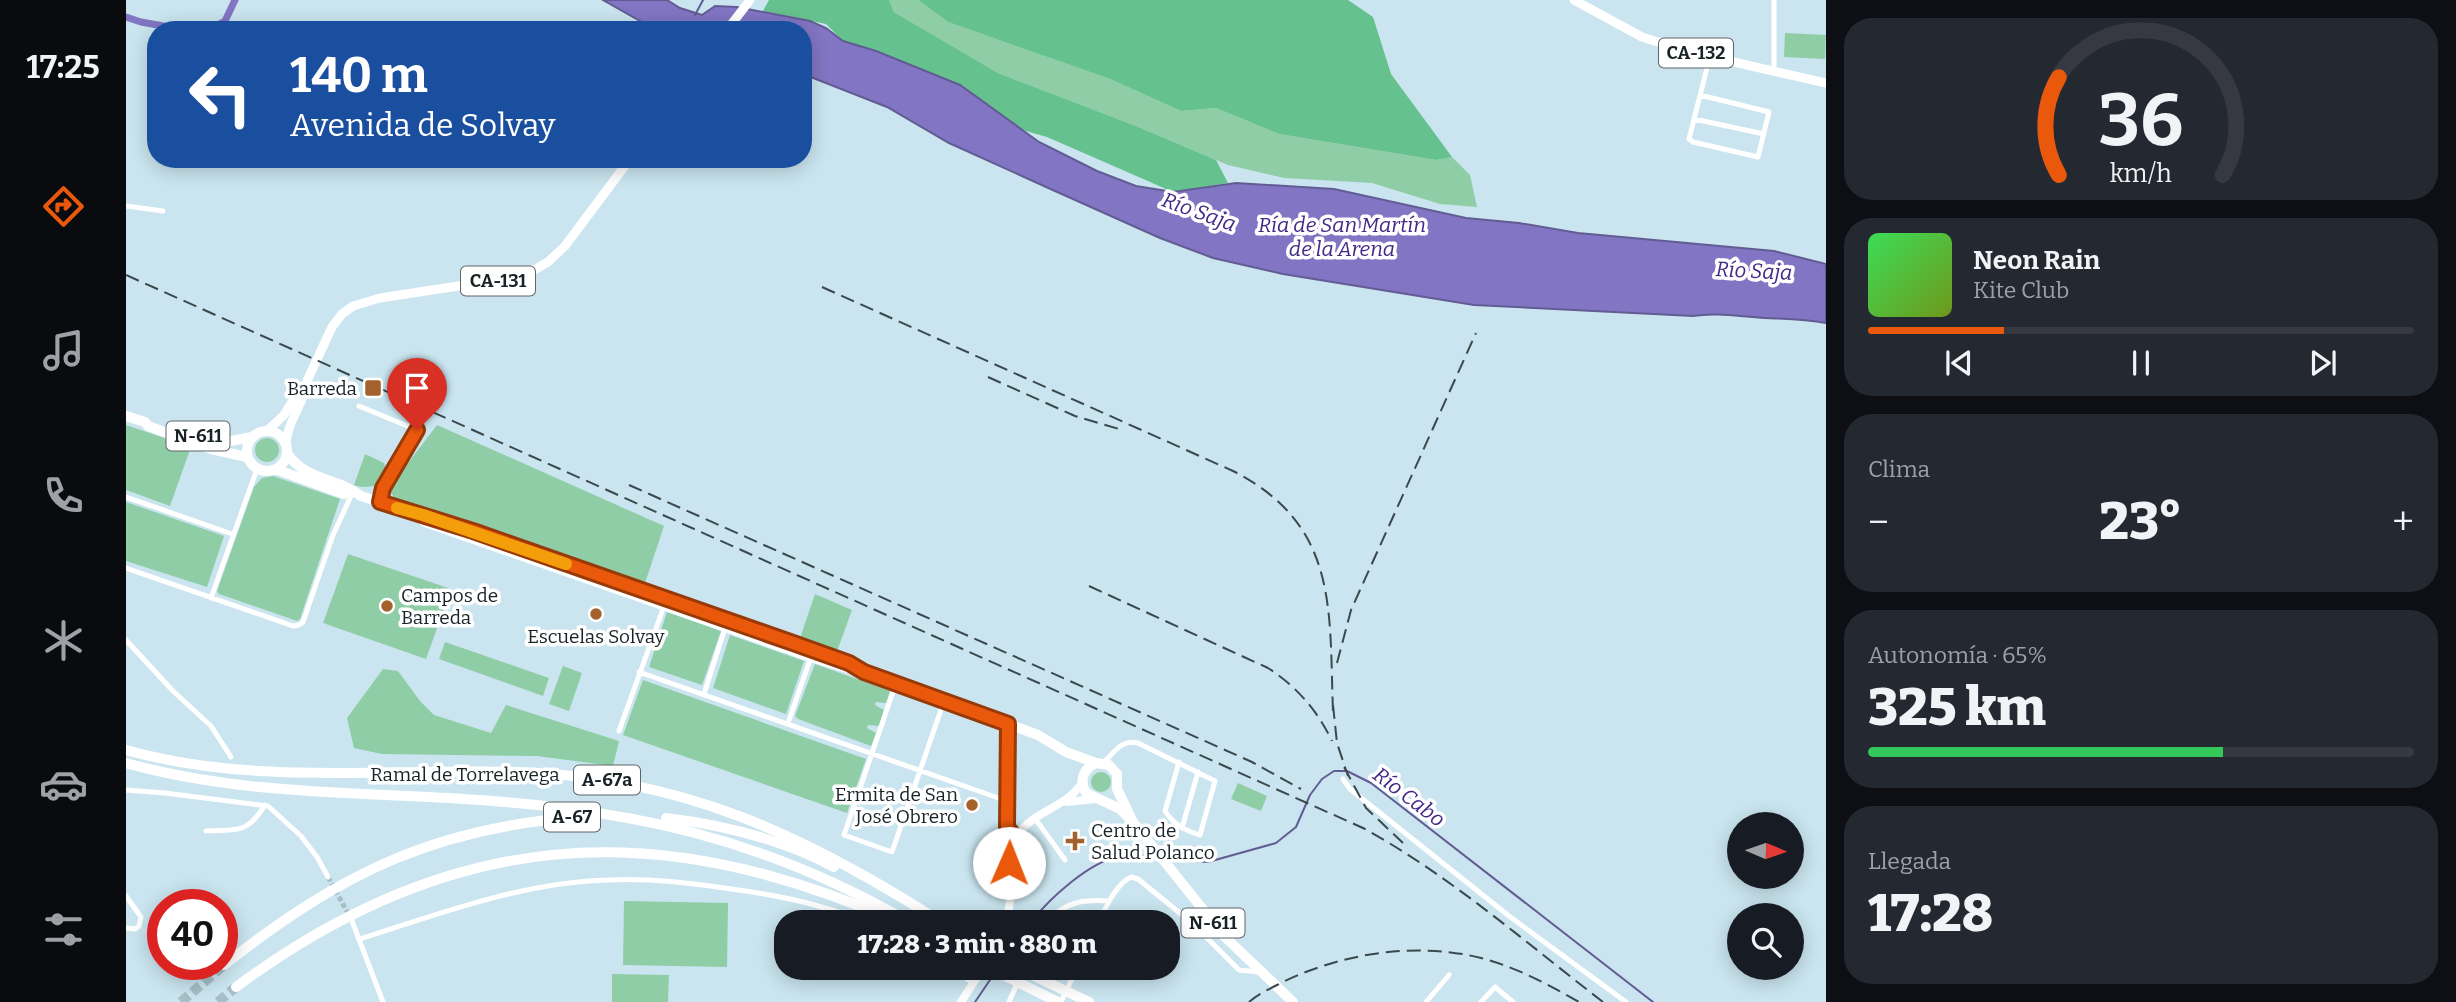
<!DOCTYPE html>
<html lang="es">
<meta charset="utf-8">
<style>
body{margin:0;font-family:Bitter,serif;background:#242831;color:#f1f3f6;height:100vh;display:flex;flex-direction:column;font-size:26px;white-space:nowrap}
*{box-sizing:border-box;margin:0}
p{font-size:23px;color:#9ea1a6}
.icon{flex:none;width:38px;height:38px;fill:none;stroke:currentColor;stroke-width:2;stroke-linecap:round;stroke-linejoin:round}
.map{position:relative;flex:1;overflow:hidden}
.details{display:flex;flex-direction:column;gap:18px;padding:18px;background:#0d0f14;width:630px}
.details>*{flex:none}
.guide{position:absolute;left:21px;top:21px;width:665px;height:147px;border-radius:28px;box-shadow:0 4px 18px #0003;background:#1a4fa0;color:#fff;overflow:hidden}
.needle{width:46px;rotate:92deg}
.tools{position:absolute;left:1601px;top:812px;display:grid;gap:14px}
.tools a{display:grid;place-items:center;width:77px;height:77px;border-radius:50%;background:#171b24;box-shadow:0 4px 18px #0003;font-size:35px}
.speed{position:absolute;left:21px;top:889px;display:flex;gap:14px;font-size:35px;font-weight:700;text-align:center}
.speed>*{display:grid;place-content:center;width:91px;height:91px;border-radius:50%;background:#171b24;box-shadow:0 4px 18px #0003;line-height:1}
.speed .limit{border:10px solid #d22;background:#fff;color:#111}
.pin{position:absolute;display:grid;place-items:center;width:60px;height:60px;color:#fff;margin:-72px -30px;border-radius:50% 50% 50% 0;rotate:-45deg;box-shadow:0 0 7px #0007}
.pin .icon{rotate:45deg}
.me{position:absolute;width:77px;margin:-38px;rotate:1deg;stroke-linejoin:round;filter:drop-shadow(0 0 5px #0008)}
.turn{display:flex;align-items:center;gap:24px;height:147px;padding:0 28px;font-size:32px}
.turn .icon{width:91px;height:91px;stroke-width:2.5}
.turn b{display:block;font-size:49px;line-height:60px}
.big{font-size:52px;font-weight:800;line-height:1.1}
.details .tile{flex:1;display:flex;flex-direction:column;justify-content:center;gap:10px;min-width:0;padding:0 24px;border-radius:28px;background:#242831}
.details .dial{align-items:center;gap:0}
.dial svg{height:182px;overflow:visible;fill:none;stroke:#363941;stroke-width:7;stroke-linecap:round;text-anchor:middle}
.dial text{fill:#f1f3f6;stroke:none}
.song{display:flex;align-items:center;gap:21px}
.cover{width:84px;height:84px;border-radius:10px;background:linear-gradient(135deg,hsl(130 70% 55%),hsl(80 70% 35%))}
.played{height:7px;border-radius:4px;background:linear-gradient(90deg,#ea580c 25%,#363941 25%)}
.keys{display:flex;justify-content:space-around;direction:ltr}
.heat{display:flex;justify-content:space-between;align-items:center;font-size:38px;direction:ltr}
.charge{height:10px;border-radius:5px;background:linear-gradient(90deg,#34c759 65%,#363941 0)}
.trip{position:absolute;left:648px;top:910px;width:406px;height:70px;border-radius:28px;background:#171b24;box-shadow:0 4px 18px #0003;font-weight:800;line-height:70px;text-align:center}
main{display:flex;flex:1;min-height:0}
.tabs{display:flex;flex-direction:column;width:126px;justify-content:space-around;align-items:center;background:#090b0e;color:#9ea1a6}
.tabs .icon{width:49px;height:49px}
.tabs .on{color:#ea580c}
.tabs b{font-size:32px;color:#f1f3f6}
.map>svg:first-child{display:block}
</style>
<main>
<nav class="tabs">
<b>17:25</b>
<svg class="icon on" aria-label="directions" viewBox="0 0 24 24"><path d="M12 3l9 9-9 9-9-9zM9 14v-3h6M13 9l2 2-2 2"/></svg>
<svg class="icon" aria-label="music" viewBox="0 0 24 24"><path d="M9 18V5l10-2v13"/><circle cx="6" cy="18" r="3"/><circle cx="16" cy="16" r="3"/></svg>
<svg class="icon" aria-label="phone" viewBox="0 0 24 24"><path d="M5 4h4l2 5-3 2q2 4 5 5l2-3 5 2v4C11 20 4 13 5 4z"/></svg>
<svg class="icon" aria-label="climate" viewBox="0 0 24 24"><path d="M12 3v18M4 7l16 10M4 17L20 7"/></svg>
<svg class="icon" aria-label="car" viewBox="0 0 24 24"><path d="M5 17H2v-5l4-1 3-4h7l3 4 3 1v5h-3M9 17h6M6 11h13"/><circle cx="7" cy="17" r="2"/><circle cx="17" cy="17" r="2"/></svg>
<svg class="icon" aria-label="filters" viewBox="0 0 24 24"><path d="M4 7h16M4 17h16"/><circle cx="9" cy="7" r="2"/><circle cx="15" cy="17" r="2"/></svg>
</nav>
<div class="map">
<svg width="1700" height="1002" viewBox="0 0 1700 1002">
<rect width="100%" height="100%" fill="#cae5ef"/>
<!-- green -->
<path fill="#8fcda7" d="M763 0H792L822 22 984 79 1055 111 1090 108 1153 134 1310 160 1326 157 1344 175 1351 207 1314 204 1246 183 1158 178 1102 165 1010 126 872 73 768 12Z
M1659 33 1700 35 1699 59 1658 57Z
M0 425 65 447 44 506 0 490Z
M311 425 538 526 518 586 268 498 264 490 266 484Z
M129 450a12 12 0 1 1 24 0a12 12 0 1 1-24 0Z
M239 454 258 463C266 484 244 491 228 485Z
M147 476 214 499 174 619 171 621 93 594 91 591 128 487 136 478Z
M0 502 98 536 81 587 0 561Z
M222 554 325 589 300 659 197 623Z
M689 594 726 610 710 654 673 641Z
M541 612 595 631 576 685 523 667Z
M604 635 678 661 660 714 587 688Z
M319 642 423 678 417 696 313 659Z
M689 664 764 691 760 703 750 702 749 705 758 710 753 726 742 725 741 728 750 733 745 746 672 719 669 716Z
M437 666 456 673 443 711 423 704Z
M257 669 272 671 294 701 308 715 365 733 380 705 493 741 487 766 411 756 256 754 228 748 221 718Z
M517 680 740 759 721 813 497 735Z
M965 782a10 10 0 1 1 20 0a10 10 0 1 1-20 0Z
M1112 783 1141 796 1135 811 1105 799Z
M909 859 911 888 893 890 891 860Z
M498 901 602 903 601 967 497 965Z
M486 974 543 975 542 1002H486Z"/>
<!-- forest -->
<path fill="#65c18d" d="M643 0H763L768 12 872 73 1010 126 1090 160 1102 183 1047 192 921 137 893 129 837 86 750 51 717 41 700 24 637 11Z
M792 0H1222L1247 17 1265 74 1326 157 1310 160 1153 134 1090 108 1055 111 984 79 822 22Z"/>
<!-- water -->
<path fill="#8275c3" stroke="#625c94" stroke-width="2" d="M477 0H541L554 8 576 15 589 6 611 7 684 21 700 28 717 41 750 51 834 85 913 142 971 171 1010 186 1047 192 1110 183 1208 189 1340 218 1393 223 1452 233 1648 251 1700 264V323C1678 319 1661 319 1639 318 1615 317 1591 312 1567 316L1348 305 1157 274 1087 258 1034 238 929 191 823 143 761 107 677 74V30H530Z"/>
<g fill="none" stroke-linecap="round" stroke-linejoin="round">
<!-- stream -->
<path stroke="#625c94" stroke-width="2" d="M569 15 577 0
M1044 859 1082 862 1150 843 1170 827 1184 795 1196 779 1208 771H1221L1245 783 1527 1002
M905 922C924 898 963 862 994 856 1005 854 1017 856 1028 857
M849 1002 868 974"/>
<!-- canal -->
<path stroke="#8275c3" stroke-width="7" d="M0 17 15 22 60 30
M82 30 99 21 109 0"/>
<!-- street-tunnel -->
<path stroke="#a7bec7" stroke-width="5" stroke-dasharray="5 2.5" stroke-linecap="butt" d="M202 877 224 917"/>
<!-- highway-tunnel -->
<path stroke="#a7bec7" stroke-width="10" stroke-dasharray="10 5" stroke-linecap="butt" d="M55 1002 98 965
M92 1002 110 987"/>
<!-- street -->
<path stroke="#fff" stroke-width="5" d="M1648 0V71
M1574 95 1643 112 1632 157 1567 142 1563 139 1584 56
M1568 119 1638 134
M0 206 37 211
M233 406 291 430
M0 497 106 534
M254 502C264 472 282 447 297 419
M0 568 167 626 173 625 177 622 207 535 225 496
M85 598 131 469
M0 640 47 691 85 726 105 757
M513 672 881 801
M770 683 718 835 766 852 818 701
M578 694 599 628
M662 723 685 657
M882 724 881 827 889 838
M493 731 538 606
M977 763C989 752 995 739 1012 743L1089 781 1074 835C1060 831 1047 824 1039 811L1053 762
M1217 779 1224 789 1383 916 1500 1002
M0 790 39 793 142 806 175 836 191 857 202 877
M908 817 939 860
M1056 828 1072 772
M80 831C109 829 120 836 139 805
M0 896 15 917 13 926 9 929 0 928
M226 921 257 1002
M921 922C939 902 957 899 983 901
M973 922C980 907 989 885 1005 877L1012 879 1066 923 1113 970 1132 972
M234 939C315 913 398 882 483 880 524 878 565 883 605 889 652 895 696 904 739 922
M822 968 848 983
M883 1002 897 970
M935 1002 951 968
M1300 1002 1323 975
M1355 1002 1369 987 1387 1002"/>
<!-- secondary -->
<path stroke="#fff" stroke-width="8" d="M941 802 969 799
M880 922C884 908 885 894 884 879 884 868 882 858 886 847 899 810 937 812 956 783
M835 1002 857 968"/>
<!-- primary -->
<path stroke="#fff" stroke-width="9" d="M1448 0 1516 37 1564 52 1700 83
M601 30 624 0
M141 431 158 415 175 387
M160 444C161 421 179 403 181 381L206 327 216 314 227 306 254 298 385 278 401 274 422 262 439 246 504 159"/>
<!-- highway -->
<path stroke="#fff" stroke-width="10" d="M0 416 19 422 22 426 85 449 121 457
M54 430 94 443 126 437
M121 451a20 20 0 1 1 40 0a20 20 0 1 1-40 0Z
M161 453C179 481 211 477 235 496L295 515
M149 469 218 494
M288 514 299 522 685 657 770 683 882 724 912 735 940 752 970 763 983 765 991 774V789L1007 822
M327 525 471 575
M605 622 712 659
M0 750C128 786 261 768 391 772 555 777 679 835 815 922
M0 763C111 794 223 792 337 799 503 809 638 838 783 922
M970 763C957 769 953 780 960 793L994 809 1007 822 1099 937 1167 1002
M540 818C599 825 655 839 708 867
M98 965C217 871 312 826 464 816
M863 968 932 1002
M891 968 963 1002
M110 987C323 829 528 814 769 921"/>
<!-- rail -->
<path stroke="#3b484c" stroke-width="2" stroke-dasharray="14 7" stroke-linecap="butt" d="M0 275 1237 828C1323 875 1399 942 1477 1002
M696 287 1107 471C1213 525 1203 609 1207 712
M862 377 949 416 993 429
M503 485 1126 762 1175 789
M963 586 1142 668C1171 687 1191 710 1206 741
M1211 663 1225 610 1350 333
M1207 705 1211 743 1222 776
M1218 767 1240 808 1277 843
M1123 1002C1131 995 1141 990 1151 985 1211 954 1288 941 1355 958 1390 967 1421 984 1453 1002"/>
</g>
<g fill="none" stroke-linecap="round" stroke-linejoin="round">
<defs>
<path id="route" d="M291 430 257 488 254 502 347 531 670 644 723 663 738 672 882 724 881 827 889 838 884 850 883 863"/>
</defs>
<!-- route casing -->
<use href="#route" stroke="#983908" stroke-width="18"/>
<!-- route -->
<use href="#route" stroke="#ea580c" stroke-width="12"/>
<!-- slow -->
<path stroke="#f59e0b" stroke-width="12" d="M271 508 297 515 440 564"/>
</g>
<!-- markers -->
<g fill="#a3622c" stroke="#fff" stroke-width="2.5">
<rect x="238" y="379" width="18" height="18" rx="3.5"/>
<circle cx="261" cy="606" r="7"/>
<circle cx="470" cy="614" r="7"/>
<circle cx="846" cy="805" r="7"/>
<path d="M945.5 830.5h7v7h7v7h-7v7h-7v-7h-7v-7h7z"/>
</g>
<g text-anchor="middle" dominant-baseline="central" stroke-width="7" stroke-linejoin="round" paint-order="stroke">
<!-- shield labels -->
<g fill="#fff" stroke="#5e6567" stroke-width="2">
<rect x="1533" y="38.5" width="74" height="29" rx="5"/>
<rect x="335" y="266.5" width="74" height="29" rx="5"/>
<rect x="40.5" y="421.5" width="63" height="29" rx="5"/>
<rect x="448" y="765.5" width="66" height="29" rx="5"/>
<rect x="418" y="802.5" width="56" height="29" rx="5"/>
<rect x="1055.5" y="908.5" width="63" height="29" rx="5"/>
</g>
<g font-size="18" font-weight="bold" fill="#192326">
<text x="1570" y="53">CA-132</text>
<text x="372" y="281">CA-131</text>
<text x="72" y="436">N-611</text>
<text x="481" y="780">A-67a</text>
<text x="446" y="817">A-67</text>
<text x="1087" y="923">N-611</text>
</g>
<!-- poi labels -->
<g font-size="19" fill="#192326" stroke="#fff" text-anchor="end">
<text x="231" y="388">Barreda</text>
<text x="275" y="595" text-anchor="start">Campos de<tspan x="275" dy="22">Barreda</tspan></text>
<text x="470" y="636" text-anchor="middle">Escuelas Solvay</text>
<text x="832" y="794">Ermita de San<tspan x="832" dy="22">José Obrero</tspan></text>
<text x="965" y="830" text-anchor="start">Centro de<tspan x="965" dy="22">Salud Polanco</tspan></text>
</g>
<!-- street labels -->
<g font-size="19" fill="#192326" stroke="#fff">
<text x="339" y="774">Ramal de Torrelavega</text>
</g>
<!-- water labels -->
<g font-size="21" font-style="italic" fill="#432986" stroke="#fff">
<text transform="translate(1073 212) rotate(20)">Río Saja</text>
<text x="1216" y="225">Ría de San Martín<tspan x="1216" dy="24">de la Arena</tspan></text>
<text transform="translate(1628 271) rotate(3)">Río Saja</text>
<text transform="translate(1283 797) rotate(37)">Río Cabo</text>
</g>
</g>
</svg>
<div class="tools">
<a><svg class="needle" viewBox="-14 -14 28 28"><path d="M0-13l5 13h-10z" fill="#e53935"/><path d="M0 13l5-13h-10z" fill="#9ea1a6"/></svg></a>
<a><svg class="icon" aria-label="search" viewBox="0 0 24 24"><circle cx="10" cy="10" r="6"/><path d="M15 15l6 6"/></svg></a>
</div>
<div class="speed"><div class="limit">40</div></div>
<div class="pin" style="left:291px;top:430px;background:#d93025"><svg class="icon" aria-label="arrive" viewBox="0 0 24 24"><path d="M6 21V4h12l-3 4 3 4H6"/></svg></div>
<svg class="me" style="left:883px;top:863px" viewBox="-20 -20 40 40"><circle r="19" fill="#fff"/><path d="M0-13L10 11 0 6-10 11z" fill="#ea580c"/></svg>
<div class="trip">17:28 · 3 min · 880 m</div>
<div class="guide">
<div class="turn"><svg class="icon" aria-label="left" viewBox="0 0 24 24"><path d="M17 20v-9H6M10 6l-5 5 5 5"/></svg><div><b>140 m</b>Avenida de Solvay</div></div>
</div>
</div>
<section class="details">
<div class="tile dial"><svg viewBox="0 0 100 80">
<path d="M14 69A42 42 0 1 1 86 69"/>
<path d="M14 69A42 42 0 0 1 14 26" stroke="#ea580c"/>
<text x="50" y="56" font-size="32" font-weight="700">36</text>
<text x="50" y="72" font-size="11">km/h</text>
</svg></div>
<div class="tile">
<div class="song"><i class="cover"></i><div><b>Neon Rain</b><p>Kite Club</p></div></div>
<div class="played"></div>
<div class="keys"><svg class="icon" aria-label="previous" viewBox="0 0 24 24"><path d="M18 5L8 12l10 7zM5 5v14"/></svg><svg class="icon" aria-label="pause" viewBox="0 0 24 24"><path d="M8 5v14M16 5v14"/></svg><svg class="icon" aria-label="next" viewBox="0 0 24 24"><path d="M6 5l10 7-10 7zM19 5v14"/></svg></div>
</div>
<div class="tile"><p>Clima</p>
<div class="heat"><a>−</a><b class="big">23°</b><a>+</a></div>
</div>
<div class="tile"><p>Autonomía · 65%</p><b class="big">325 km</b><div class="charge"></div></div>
<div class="tile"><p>Llegada</p><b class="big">17:28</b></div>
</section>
</main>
